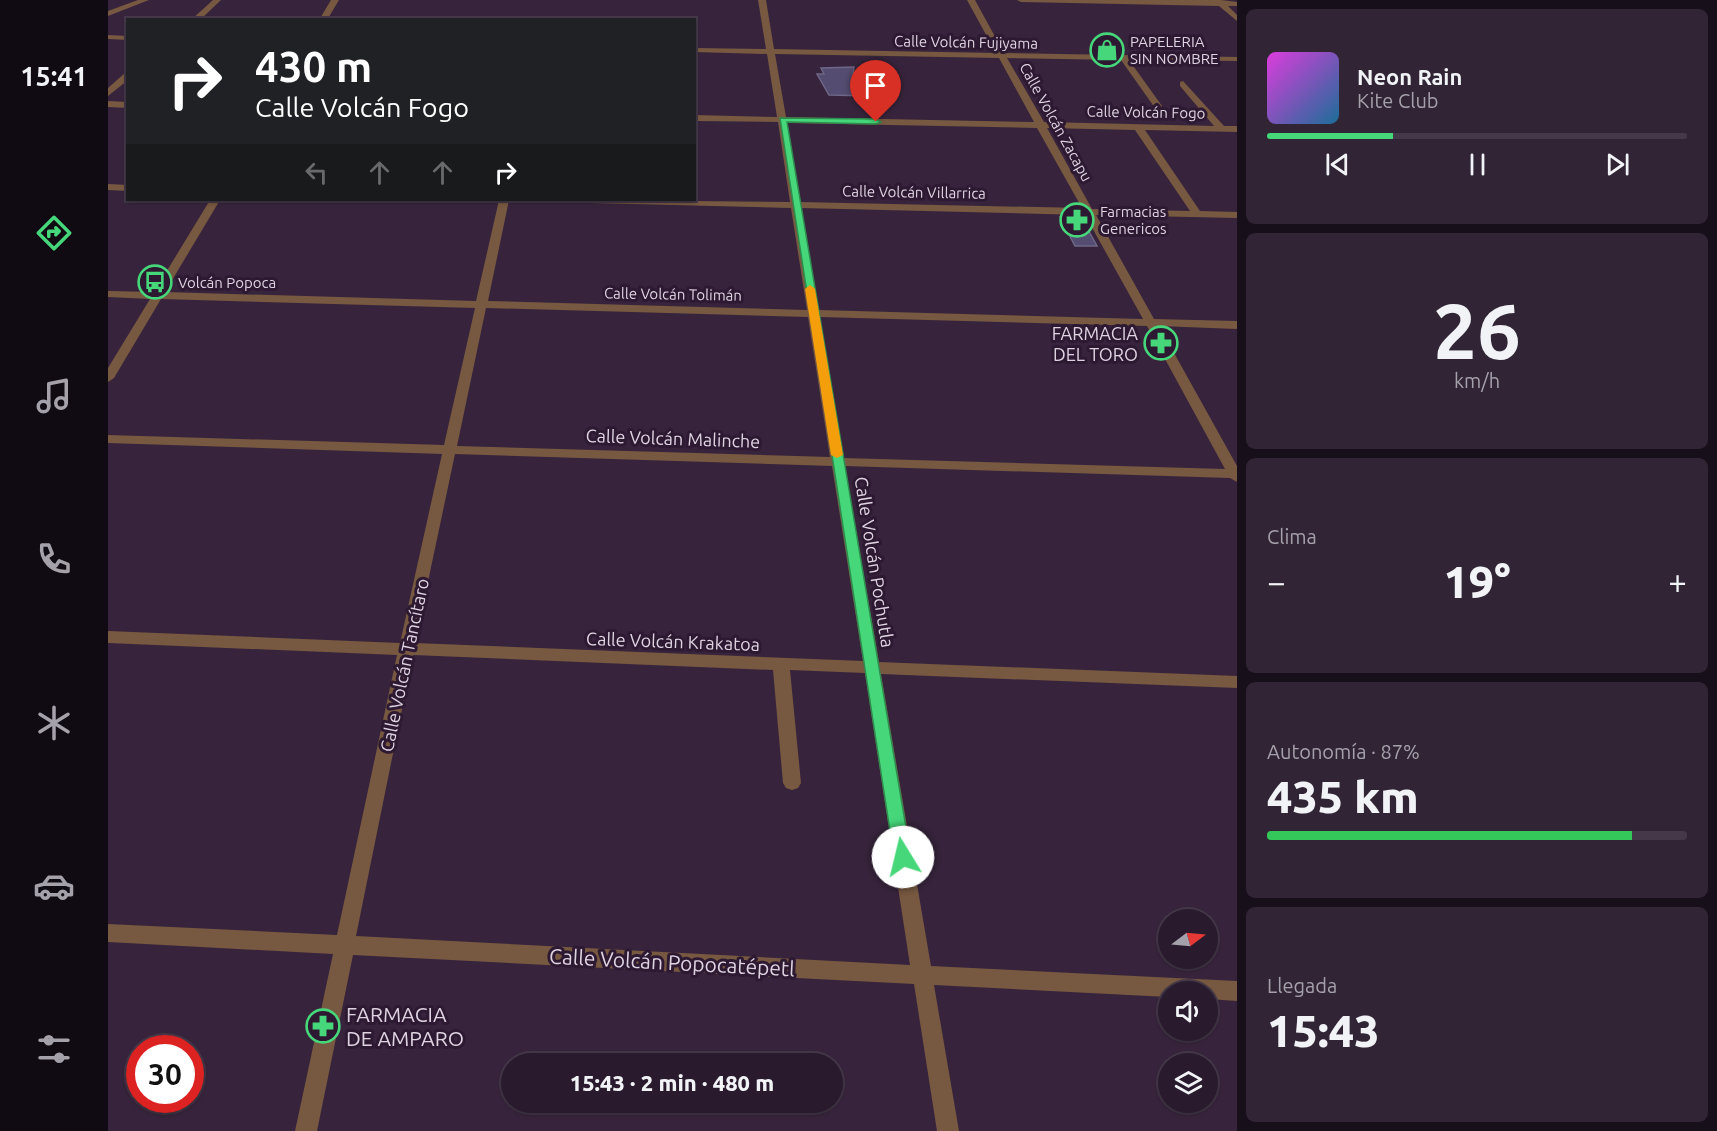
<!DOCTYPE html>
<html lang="es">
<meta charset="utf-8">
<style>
body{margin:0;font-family:Ubuntu,sans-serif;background:#312435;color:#f1f3f6;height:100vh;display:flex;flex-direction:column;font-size:22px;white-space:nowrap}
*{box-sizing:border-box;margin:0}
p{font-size:20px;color:#a5a1aa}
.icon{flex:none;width:33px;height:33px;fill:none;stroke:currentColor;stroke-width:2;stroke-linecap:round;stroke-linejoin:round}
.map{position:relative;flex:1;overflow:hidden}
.sheet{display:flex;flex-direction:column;gap:9px;padding:9px;background:#170f19;width:480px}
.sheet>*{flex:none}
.banner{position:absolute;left:18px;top:18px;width:570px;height:183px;border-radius:0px;box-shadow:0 2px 4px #0004,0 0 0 2px #453949;background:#202124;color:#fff;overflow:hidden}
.needle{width:39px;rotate:74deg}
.tools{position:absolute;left:1050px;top:909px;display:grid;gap:12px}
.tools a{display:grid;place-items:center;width:60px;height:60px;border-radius:50%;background:#291b2d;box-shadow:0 2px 4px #0004,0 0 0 2px #453949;font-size:30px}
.speed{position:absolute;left:18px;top:1035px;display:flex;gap:12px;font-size:30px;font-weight:700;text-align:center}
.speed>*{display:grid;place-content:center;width:78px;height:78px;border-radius:50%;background:#291b2d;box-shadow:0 2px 4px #0004,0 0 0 2px #453949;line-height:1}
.speed .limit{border:9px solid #d22;background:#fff;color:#111}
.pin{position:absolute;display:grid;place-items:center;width:51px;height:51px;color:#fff;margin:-62px -26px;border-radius:50% 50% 50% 0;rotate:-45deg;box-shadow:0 0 6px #0007}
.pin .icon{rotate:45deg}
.me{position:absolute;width:66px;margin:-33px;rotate:351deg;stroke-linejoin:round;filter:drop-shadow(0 0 4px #0008)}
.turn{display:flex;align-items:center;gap:21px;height:126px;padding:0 30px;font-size:27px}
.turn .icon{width:78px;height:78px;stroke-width:2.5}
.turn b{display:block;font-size:42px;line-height:51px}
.lanes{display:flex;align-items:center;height:57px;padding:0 30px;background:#0003;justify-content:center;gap:30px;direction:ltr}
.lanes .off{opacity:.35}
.big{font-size:45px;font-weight:800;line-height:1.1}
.sheet .widget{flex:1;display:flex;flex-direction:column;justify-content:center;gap:9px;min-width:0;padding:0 21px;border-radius:9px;background:#312435}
.sheet .dial{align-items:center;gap:0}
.dial b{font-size:78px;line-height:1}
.song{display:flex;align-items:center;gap:18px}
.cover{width:72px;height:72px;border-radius:9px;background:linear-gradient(135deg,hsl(300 70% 55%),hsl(200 70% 35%))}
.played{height:6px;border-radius:3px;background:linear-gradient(90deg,#46d77a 30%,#453949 30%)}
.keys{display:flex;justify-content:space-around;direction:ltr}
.heat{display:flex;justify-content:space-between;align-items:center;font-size:33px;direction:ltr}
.charge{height:9px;border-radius:4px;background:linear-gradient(90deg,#34c759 87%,#453949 0)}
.trip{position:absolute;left:393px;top:1053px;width:342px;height:60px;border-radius:30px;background:#291b2d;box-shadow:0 2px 4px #0004,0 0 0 2px #453949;font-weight:800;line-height:60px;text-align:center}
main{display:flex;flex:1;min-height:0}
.tabs{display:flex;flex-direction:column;width:108px;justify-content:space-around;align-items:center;background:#100b12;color:#a5a1aa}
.tabs .icon{width:42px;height:42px}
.tabs .on{color:#46d77a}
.tabs b{font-size:27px;color:#f1f3f6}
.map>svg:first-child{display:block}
</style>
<main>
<nav class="tabs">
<b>15:41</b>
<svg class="icon on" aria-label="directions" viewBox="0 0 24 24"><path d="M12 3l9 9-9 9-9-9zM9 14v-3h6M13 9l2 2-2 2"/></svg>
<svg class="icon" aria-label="music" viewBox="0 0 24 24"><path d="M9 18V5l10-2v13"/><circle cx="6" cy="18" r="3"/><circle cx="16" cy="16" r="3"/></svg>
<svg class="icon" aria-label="phone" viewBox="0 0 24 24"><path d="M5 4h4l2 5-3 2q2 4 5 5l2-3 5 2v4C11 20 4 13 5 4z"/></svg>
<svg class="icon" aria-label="climate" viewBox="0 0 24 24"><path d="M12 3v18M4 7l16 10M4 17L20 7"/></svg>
<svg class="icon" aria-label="car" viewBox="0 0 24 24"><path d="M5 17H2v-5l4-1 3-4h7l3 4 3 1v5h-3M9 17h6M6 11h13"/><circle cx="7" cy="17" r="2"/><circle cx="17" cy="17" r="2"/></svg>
<svg class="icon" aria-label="filters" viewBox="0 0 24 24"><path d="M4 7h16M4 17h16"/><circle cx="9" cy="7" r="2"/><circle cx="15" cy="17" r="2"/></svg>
</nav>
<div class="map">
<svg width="1129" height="1131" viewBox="0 0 1129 1131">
<rect width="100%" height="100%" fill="#37243c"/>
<!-- building -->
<path fill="#554c71" stroke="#6e6787" stroke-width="1.5" d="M746 67 745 74 756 75 763 96 721 95 709 74H716L713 68Z
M952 217H973L989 246H967Z"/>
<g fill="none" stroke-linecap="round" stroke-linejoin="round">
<!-- minor -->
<path fill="#775840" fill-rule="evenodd" d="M30 0H41L0 16V11Z
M105 0H113L92 20H83Z
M223 0H231L219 20H211Z
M650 0H658L666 49 888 53 859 0H867L896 53 1129 57V61L1021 60 1054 106 1050 109 1047 108 1013 60 899 58 936 122 1106 126 1072 86V82L1075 81 1116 126H1129V132L1037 130 1092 211 1129 212V218L988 215 1046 319 1129 321V329L1051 326 1129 466V482L1122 478 737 466 771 662 1129 676V688L773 674 823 966 1129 981V1001L1100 999V992H1060V997L826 985 851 1131H829L806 984 245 955 209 1131H187L225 954 0 942V924L229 935 289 655 0 643V631L292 643 334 454 0 443V435L336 445 367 308 53 299 6 378 0 382V368L42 299 0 297V291L46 292 102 200H112L57 292 368 301 391 200H401L380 301 699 310 683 208 483 203 478 200 682 202 670 122 586 121V115L669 117 659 54 586 52V48L658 49ZM667 54 891 58 926 122 678 117ZM679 123 929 128 974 208 692 202ZM939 128 1027 130 1082 211 984 209ZM693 208 977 215 1035 319 711 310ZM378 308 700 317 722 457 349 446ZM712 317 1039 326 1117 469 736 458ZM347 454 724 466 755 661 307 643ZM305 655 665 670 675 783 678 788 684 790 690 788 693 783 682 670 757 673 802 965 248 936Z
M909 0H1113L1129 2V6H1120L1129 15V21L1111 6 913 2Z
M0 35 20 36V40L0 39Z
M17 73H20V80L0 96V88Z
M0 101 20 102V108L0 107Z
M0 184 20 185V191L0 190Z"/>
</g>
<!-- route -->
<path fill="#46d77a" stroke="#2e8c4f" stroke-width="1.5" d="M672 118 768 119 773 122 768 124 679 122 803 857 801 862 795 864 789 862 786 857Z"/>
<!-- slow -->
<path fill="#f59e0b" d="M702 285 707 289 735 455 729 458 723 455 697 289Z"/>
<!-- icons -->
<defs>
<symbol id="shop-ring" viewBox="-11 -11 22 22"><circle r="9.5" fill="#2d1a32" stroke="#46d77a" stroke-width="1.5"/><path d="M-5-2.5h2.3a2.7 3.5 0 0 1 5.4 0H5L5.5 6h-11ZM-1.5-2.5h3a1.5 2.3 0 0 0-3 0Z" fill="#46d77a"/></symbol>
<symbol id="pharmacy-ring" viewBox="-11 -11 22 22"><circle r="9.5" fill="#2d1a32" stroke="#46d77a" stroke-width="1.5"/><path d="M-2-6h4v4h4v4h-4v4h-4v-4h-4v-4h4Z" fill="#46d77a"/></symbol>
<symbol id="bus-ring" viewBox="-11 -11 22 22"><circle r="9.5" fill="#2d1a32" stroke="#46d77a" stroke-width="1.5"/><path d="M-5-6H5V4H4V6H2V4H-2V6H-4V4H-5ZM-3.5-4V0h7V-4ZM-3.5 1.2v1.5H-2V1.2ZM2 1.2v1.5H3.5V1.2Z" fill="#46d77a"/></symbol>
</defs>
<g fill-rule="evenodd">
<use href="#shop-ring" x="980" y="31" width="38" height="38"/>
<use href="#pharmacy-ring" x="950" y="201" width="38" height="38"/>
<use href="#bus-ring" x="28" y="263" width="38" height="38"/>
<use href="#pharmacy-ring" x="1034" y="324" width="38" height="38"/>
<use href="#pharmacy-ring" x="196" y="1007" width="38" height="38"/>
</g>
<g text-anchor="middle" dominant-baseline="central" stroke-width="6" stroke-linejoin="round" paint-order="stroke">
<!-- far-poi labels -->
<g font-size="15" fill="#dfd3e2" stroke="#2d1a32" text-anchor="start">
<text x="1022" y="41">PAPELERIA<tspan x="1022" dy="17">SIN NOMBRE</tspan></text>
<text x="992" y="211">Farmacias<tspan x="992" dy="17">Genericos</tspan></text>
<text x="70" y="282">Volcán Popoca</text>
</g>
<!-- far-street labels -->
<g font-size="15" fill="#dfd3e2" stroke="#2d1a32">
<text transform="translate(858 42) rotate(1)">Calle Volcán Fujiyama</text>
<text transform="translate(1038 112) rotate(1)">Calle Volcán Fogo</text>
<text transform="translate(948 122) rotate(61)">Calle Volcán Zacapu</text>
<text transform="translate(806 192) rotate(1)">Calle Volcán Villarrica</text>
<text transform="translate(565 294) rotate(1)">Calle Volcán Tolimán</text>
</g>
<!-- poi labels -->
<g font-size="18" fill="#dfd3e2" stroke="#2d1a32" text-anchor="end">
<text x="1030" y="333">FARMACIA<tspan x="1030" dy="21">DEL TORO</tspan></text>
</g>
<!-- street labels -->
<g font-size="18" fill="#dfd3e2" stroke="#2d1a32">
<text transform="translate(565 438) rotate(2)">Calle Volcán Malinche</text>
<text transform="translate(767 562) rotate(81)">Calle Volcán Pochutla</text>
<text transform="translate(565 641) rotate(2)">Calle Volcán Krakatoa</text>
<text transform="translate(296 665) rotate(-78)">Calle Volcán Tancítaro</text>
</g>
<!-- near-street labels -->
<g font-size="21" fill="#dfd3e2" stroke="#2d1a32">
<text transform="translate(564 962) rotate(3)">Calle Volcán Popocatépetl</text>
</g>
<!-- near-poi labels -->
<g font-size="21" fill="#dfd3e2" stroke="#2d1a32" text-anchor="start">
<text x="238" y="1014">FARMACIA<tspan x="238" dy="24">DE AMPARO</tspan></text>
</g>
</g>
</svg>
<div class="tools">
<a><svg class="needle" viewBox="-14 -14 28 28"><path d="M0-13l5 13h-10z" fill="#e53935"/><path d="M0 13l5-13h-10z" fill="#a5a1aa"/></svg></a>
<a><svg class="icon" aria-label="sound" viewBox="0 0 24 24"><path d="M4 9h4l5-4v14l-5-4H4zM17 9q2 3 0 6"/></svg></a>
<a><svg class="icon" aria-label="layers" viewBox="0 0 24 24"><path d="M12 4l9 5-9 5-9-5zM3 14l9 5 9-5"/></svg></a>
</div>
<div class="speed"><div class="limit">30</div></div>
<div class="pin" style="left:768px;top:122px;background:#d93025"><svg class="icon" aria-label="arrive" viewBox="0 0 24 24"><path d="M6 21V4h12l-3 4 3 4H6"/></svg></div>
<svg class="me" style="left:795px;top:857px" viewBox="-20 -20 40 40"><circle r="19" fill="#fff"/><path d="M0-13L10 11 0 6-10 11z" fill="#46d77a"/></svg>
<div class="trip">15:43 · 2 min · 480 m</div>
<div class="banner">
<div class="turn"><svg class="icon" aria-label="right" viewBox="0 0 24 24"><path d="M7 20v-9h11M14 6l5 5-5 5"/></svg><div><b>430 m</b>Calle Volcán Fogo</div></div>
<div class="lanes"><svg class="icon off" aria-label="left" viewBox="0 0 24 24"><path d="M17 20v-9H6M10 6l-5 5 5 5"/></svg><svg class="icon off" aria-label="ahead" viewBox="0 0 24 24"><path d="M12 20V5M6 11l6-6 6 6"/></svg><svg class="icon off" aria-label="ahead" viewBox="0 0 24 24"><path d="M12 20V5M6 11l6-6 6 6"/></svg><svg class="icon" aria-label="right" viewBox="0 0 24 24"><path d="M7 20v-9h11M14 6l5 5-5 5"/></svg></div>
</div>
</div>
<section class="sheet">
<div class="widget">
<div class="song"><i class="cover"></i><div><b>Neon Rain</b><p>Kite Club</p></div></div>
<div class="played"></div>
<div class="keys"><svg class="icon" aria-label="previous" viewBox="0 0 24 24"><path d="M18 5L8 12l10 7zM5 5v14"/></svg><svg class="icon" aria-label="pause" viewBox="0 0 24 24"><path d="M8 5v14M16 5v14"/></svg><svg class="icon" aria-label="next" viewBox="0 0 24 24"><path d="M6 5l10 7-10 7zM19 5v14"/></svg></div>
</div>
<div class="widget dial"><b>26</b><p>km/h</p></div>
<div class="widget"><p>Clima</p>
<div class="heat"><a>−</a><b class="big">19°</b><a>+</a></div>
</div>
<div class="widget"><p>Autonomía · 87%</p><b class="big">435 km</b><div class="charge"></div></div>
<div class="widget"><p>Llegada</p><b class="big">15:43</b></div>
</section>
</main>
